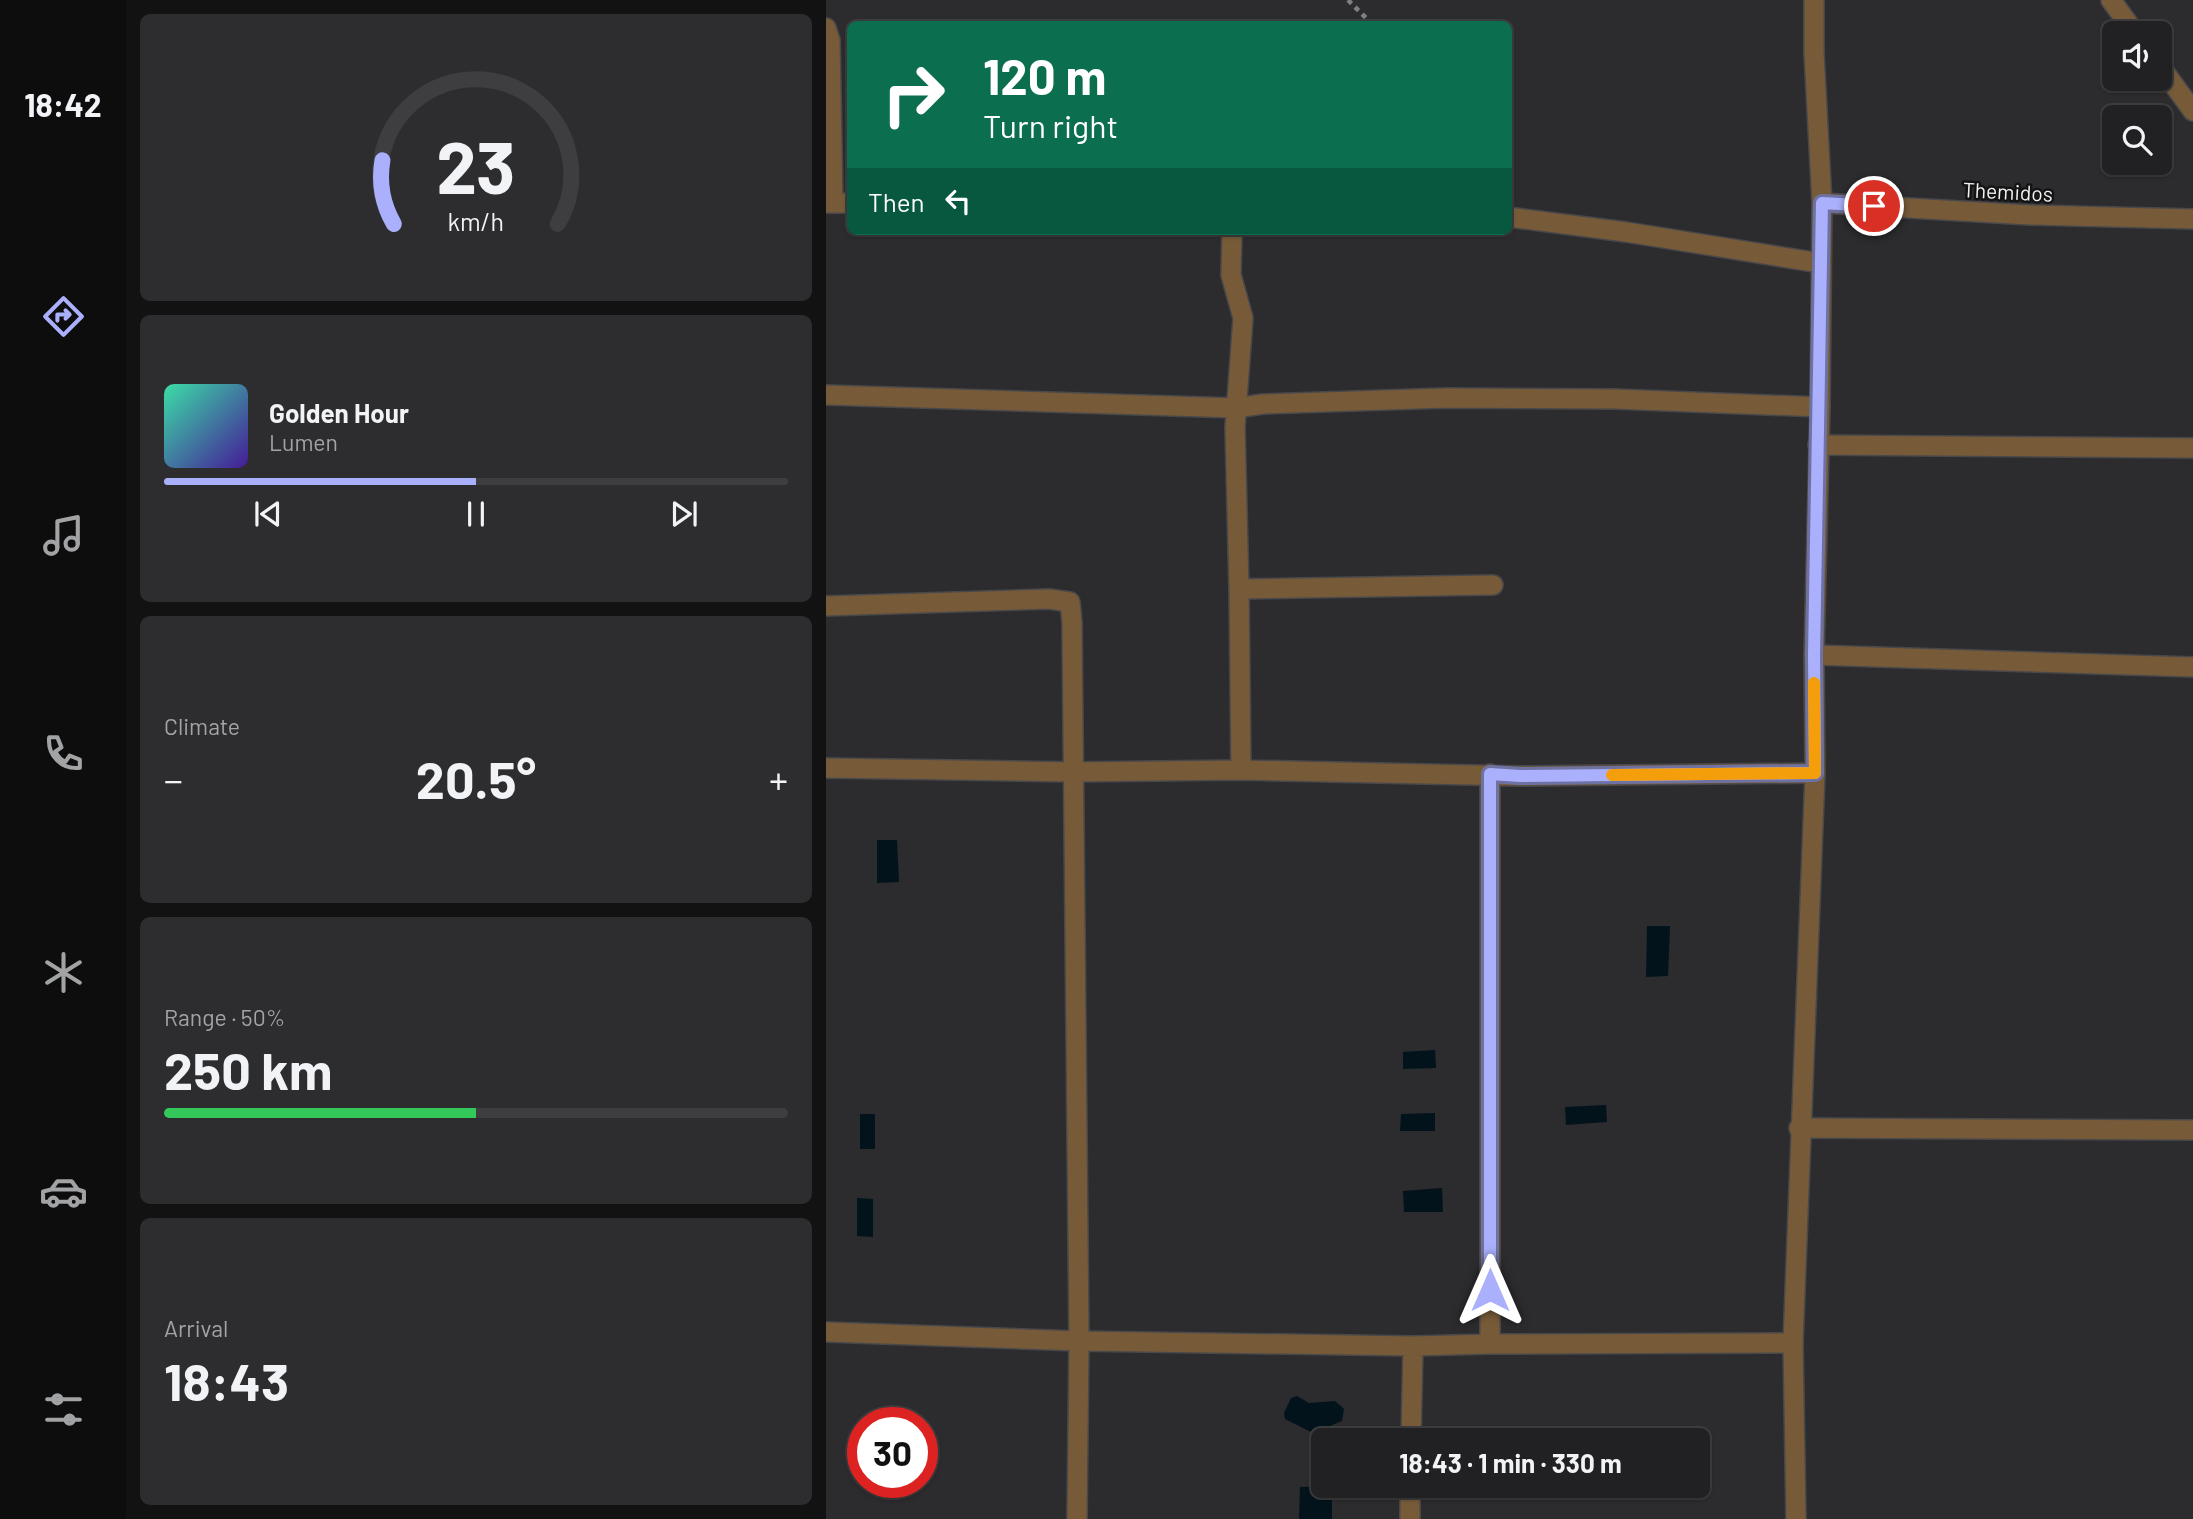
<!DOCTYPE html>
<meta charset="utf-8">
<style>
body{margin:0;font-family:Barlow,sans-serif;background:#2d2d2f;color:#f1f3f6;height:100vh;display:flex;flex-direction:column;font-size:26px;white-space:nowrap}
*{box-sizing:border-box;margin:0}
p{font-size:23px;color:#a2a3a5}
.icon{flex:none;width:38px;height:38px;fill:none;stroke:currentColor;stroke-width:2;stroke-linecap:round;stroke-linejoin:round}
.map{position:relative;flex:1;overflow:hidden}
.details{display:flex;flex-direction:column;gap:14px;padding:14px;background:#121213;width:700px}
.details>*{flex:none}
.hud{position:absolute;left:21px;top:21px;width:665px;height:214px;border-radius:10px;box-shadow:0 2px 5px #0004,0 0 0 2px #3e3e40;background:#0b6e4f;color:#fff;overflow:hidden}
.tools{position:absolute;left:1276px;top:21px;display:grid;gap:14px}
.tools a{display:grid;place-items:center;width:70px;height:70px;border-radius:10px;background:#212022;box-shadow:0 2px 5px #0004,0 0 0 2px #3e3e40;font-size:35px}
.speed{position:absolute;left:21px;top:1407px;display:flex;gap:14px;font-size:35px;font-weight:700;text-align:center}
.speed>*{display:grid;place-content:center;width:91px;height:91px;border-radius:50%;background:#212022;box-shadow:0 2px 5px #0004,0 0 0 2px #3e3e40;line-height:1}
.speed .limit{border:10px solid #d22;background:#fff;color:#111}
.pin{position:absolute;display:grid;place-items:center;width:60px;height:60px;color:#fff;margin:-30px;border:4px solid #fff;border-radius:50%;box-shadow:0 2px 7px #0007}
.me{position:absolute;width:77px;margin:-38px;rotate:0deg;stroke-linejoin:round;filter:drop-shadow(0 0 5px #0008)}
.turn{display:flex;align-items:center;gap:24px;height:147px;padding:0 21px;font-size:32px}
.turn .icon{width:91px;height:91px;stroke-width:2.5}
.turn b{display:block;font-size:49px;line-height:60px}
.then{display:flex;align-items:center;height:66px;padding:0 21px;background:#0003;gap:14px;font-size:26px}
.big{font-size:52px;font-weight:700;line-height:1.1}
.details .tile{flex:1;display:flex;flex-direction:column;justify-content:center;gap:10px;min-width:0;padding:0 24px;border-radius:10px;background:#2d2d2f}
.details .dial{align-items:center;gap:0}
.dial svg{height:182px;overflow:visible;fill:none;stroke:#3e3e40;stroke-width:7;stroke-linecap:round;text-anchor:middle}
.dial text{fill:#f1f3f6;stroke:none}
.song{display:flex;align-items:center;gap:21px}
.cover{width:84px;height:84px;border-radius:10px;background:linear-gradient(135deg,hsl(160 70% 55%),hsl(260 70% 35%))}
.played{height:7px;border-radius:4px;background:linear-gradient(90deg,#aab0fb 50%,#3e3e40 50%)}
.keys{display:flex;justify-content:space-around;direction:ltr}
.heat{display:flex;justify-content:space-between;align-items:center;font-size:38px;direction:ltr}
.charge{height:10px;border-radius:5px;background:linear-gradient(90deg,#34c759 50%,#3e3e40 0)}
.trip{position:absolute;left:485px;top:1428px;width:399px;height:70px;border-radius:10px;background:#212022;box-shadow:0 2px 5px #0004,0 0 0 2px #3e3e40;font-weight:700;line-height:70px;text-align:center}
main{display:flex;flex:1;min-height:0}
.tab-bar{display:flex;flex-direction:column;width:126px;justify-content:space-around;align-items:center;background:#0d0d0e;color:#a2a3a5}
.tab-bar .icon{width:49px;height:49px}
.tab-bar .selected{color:#aab0fb}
.tab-bar b{font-size:32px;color:#f1f3f6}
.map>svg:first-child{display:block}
</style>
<main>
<nav class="tab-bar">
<b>18:42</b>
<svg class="icon selected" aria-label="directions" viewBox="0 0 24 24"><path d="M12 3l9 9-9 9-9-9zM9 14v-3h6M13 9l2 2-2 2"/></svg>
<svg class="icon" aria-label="music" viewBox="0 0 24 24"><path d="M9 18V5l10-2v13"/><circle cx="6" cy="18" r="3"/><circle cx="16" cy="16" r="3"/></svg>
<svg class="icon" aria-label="phone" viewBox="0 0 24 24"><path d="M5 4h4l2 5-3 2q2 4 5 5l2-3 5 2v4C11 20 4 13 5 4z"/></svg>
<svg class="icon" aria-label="climate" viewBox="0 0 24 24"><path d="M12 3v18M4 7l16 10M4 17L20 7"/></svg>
<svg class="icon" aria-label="car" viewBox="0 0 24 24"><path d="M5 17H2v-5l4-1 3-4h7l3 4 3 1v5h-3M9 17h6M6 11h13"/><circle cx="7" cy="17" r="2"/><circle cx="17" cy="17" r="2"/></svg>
<svg class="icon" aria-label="filters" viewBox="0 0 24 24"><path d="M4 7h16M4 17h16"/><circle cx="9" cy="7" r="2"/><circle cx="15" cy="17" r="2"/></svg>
</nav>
<section class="details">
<div class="tile dial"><svg viewBox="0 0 100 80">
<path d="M14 69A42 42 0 1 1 86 69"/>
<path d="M14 69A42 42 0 0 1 9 41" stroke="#aab0fb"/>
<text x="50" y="56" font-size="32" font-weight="700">23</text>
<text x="50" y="72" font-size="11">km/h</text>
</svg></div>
<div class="tile">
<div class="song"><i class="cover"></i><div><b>Golden Hour</b><p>Lumen</p></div></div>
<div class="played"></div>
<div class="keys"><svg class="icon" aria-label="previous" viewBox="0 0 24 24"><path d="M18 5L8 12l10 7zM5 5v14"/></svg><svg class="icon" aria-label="pause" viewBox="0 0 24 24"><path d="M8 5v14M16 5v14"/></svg><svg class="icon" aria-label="next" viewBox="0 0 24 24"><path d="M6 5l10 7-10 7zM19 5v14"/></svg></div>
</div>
<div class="tile"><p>Climate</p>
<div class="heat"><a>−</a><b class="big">20.5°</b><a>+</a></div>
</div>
<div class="tile"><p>Range · 50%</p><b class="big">250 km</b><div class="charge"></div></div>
<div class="tile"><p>Arrival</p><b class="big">18:43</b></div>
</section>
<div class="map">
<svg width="1367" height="1519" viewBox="0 0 1367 1519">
<rect width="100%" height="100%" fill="#2c2b2e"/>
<!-- water -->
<path fill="#02131b" d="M51 840H71L73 882 51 883Z
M821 926H844L842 976 820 977Z
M609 1050 610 1068 577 1069V1052Z
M780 1105 781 1122 740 1125 739 1107Z
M609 1113V1131H574L575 1114Z
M34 1114H49V1149H34Z
M616 1188 617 1212H578L577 1191Z
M31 1198 47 1199V1237L31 1236Z
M471 1396 483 1403 509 1401 518 1409 516 1421 487 1433 459 1419 458 1413 465 1398Z
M506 1486V1519H473L474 1487Z"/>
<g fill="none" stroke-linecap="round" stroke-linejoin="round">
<defs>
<path id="minor" d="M1285 0 1309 33
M0 28 4 40 7 203
M1334 66 1367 111
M0 203H24
M996 203 1204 215 1367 219
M682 217 800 232 994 263
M406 231 405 275 417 318 409 427 413 589
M0 395 410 408 437 404 620 398 789 399 994 407
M992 445 1367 448
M0 606 223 599 244 602 246 622 253 1341 251 1519
M988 655 1367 667
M0 768 247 772 415 770 694 776 989 773
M415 770 413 589 667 585
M664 774V1344
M973 1128 1367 1130
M0 1332 253 1341 587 1346 664 1344 967 1343
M585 1440 587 1346
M584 1519V1486"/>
<path id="tertiary" d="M970 1519 967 1343 989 773 988 655 994 407 996 203 988 53V0"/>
</defs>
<!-- minor casing -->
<use href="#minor" stroke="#48474a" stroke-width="22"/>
<!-- tertiary casing -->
<use href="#tertiary" stroke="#48474a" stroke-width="22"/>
<!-- path -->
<path stroke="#7f7f81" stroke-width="4.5" stroke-dasharray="5 5" stroke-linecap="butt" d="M522 0 546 24"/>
<!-- minor -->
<use href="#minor" stroke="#775b39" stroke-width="19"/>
<!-- tertiary -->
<use href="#tertiary" stroke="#775b39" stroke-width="19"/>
</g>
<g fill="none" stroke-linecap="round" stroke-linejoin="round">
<defs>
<path id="route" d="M664 1290V774L694 776 989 773 988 655 996 203 1048 206"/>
</defs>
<!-- route casing -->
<use href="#route" stroke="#6e72a3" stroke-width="18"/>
<!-- route -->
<use href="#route" stroke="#aab0fb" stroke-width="12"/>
<!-- slow -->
<path stroke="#f59e0b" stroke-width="12" d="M786 775 989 773 988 683"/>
</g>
<g text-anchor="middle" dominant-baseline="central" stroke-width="5" stroke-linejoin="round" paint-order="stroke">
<!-- street labels -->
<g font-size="21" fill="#f2f2f3" stroke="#141415">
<text transform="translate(1182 191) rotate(3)">Themidos</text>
</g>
</g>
</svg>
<div class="tools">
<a><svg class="icon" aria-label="sound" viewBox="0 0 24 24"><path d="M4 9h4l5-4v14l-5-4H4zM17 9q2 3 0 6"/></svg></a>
<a><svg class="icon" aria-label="search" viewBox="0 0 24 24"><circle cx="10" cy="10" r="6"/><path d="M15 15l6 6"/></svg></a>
</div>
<div class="speed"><div class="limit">30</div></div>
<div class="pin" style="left:1048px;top:206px;background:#d93025"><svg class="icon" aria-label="arrive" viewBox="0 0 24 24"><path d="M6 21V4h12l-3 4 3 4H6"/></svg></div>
<svg class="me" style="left:664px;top:1290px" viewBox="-20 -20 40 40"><path d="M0-17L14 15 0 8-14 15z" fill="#aab0fb" stroke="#fff" stroke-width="4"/></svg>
<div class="trip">18:43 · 1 min · 330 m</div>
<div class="hud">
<div class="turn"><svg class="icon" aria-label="right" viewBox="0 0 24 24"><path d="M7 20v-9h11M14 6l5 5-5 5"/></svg><div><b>120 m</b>Turn right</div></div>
<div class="then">Then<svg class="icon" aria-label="left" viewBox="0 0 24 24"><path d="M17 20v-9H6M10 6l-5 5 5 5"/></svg></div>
</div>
</div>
</main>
